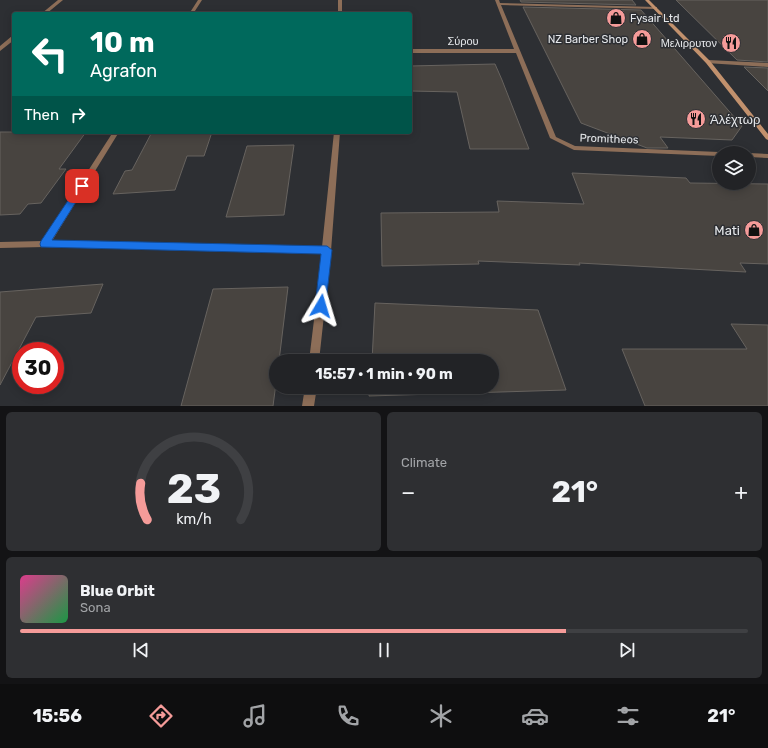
<!DOCTYPE html>
<meta charset="utf-8">
<style>
body{margin:0;font-family:Rubik,sans-serif;background:#2e2f32;color:#f1f3f6;height:100vh;display:flex;flex-direction:column;font-size:15px;white-space:nowrap}
*{box-sizing:border-box;margin:0}
p{font-size:13px;color:#a2a4a7}
.icon{flex:none;width:22px;height:22px;fill:none;stroke:currentColor;stroke-width:2;stroke-linecap:round;stroke-linejoin:round}
.map{position:relative;height:406px;overflow:hidden}
.side{display:flex;flex-direction:column;gap:6px;padding:6px;background:#131315;flex:1}
.side>*{flex:none}
.guide{position:absolute;left:12px;top:12px;width:400px;height:122px;border-radius:4px;box-shadow:0 2px 10px #0003,0 0 0 1px #3f4043;background:#00695c;color:#fff;overflow:hidden}
.fabs{position:absolute;left:712px;top:146px;display:grid;gap:8px}
.fabs a{display:grid;place-items:center;width:44px;height:44px;border-radius:50%;background:#222326;box-shadow:0 2px 10px #0003,0 0 0 1px #3f4043;font-size:20px}
.speed{position:absolute;left:12px;top:342px;display:flex;gap:8px;font-size:20px;font-weight:700;text-align:center}
.speed>*{display:grid;place-content:center;width:52px;height:52px;border-radius:50%;background:#222326;box-shadow:0 2px 10px #0003,0 0 0 1px #3f4043;line-height:1}
.speed .limit{border:6px solid #d22;background:#fff;color:#111}
.pin{position:absolute;display:grid;place-items:center;width:34px;height:34px;color:#fff;margin:-17px;border-radius:8px;box-shadow:0 2px 6px #0006}
.me{position:absolute;width:44px;margin:-22px;rotate:7deg;stroke-linejoin:round;filter:drop-shadow(0 0 3px #0008)}
.turn{display:flex;align-items:center;gap:14px;height:84px;padding:0 12px;font-size:18px}
.turn .icon{width:52px;height:52px;stroke-width:2.5}
.turn b{display:block;font-size:28px;line-height:34px}
.then{display:flex;align-items:center;height:38px;padding:0 12px;background:#0003;gap:8px;font-size:15px}
.big{font-size:30px;font-weight:700;line-height:1.1}
.side .tile{flex:1;display:flex;flex-direction:column;justify-content:center;gap:6px;min-width:0;padding:0 14px;border-radius:6px;background:#2e2f32}
.side .dial{align-items:center;gap:0}
.dial svg{height:104px;overflow:visible;fill:none;stroke:#3f4043;stroke-width:7;stroke-linecap:round;text-anchor:middle}
.dial text{fill:#f1f3f6;stroke:none}
.song{display:flex;align-items:center;gap:12px}
.cover{width:48px;height:48px;border-radius:6px;background:linear-gradient(135deg,hsl(330 70% 55%),hsl(140 70% 35%))}
.played{height:4px;border-radius:2px;background:linear-gradient(90deg,#f59b99 75%,#3f4043 75%)}
.keys{display:flex;justify-content:space-around;direction:ltr}
.heat{display:flex;justify-content:space-between;align-items:center;font-size:22px;direction:ltr}
.side .tiles{flex:1;display:grid;gap:6px;grid-template-columns:1fr 1fr}
.tile:last-child{grid-column:span 2}
.trip{position:absolute;left:269px;top:354px;width:230px;height:40px;border-radius:20px;background:#222326;box-shadow:0 2px 10px #0003,0 0 0 1px #3f4043;font-weight:700;line-height:40px;text-align:center}
.tabs{display:flex;height:64px;justify-content:space-around;align-items:center;background:#0e0e0f;color:#a2a4a7}
.tabs .icon{width:28px;height:28px}
.tabs .current{color:#f59b99}
.tabs b{font-size:18px;color:#f1f3f6}
.map>svg:first-child{display:block}
</style>
<div class="map">
<svg width="768" height="406" viewBox="0 0 768 406">
<rect width="100%" height="100%" fill="#2d2f33"/>
<!-- building -->
<path fill="#484440" stroke="#67635f" d="M520 0H632L636 5 521 2Z
M676 0H768V62L737 60Z
M523 7 641 10 742 126 732 140 660 137 668 148H647L581 123Z
M495 64 502 80 529 149H470L457 92 410 91V66Z
M744 67 768 68V91Z
M0 132H86L59 169H66L41 203 28 204 20 214 0 215Z
M152 132H212L204 156H187L175 190 113 194 125 171 132 170Z
M294 145 284 215 226 217 247 146Z
M572 173 686 178 690 183 768 184V264L740 263 746 272 579 263 580 265 478 261 479 264 382 266 381 213 499 212 497 201 584 204Z
M103 284 91 313 36 317 0 385V292Z
M288 287 279 361H276V383L273 406H181L213 289Z
M375 303 538 310 566 390 369 396 370 387H492V361H372Z
M731 324 768 325V406H645L622 349H747Z"/>
<g fill="none" stroke-linecap="round" stroke-linejoin="round">
<!-- minor -->
<path fill="#8d6e58" fill-rule="evenodd" d="M58 0H63L46 14H41Z
M198 0H202L193 14H189Z
M338 0H342V14H338Z
M495 0H499L500 3 657 7V8L655 9 501 5 556 137 575 146 719 152 722 153H719V156L574 150 550 138 516 53H410V49H514Z
M12 36H14V40L0 51V46Z
M708 60 768 63V67L706 63V61Z
M113 132H119L52 241 322 247 334 132H340L331 251 319 361H309L322 254 45 247 0 248V242L43 241Z
M748 153H749L768 154V158L749 157V153Z
M305 387H317L314 406H302Z"/>
<!-- secondary -->
<path fill="#c2916d" fill-rule="evenodd" d="M645 0H649L710 61 768 134V140L766 139 706 63Z"/>
</g>
<!-- route -->
<path fill="#1a73e8" stroke="#114b97" d="M82 183 86 186 52 240 327 246 332 250 325 310 321 311 317 310 315 306 321 254 41 247 40 244 41 241 79 184Z"/>
<!-- icons -->
<defs>
<symbol id="shop-disc" viewBox="-11 -11 22 22"><circle r="9.5" fill="#f59b99" stroke="#2d2f33"/><path d="M-5-2.5h2.3a2.7 3.5 0 0 1 5.4 0H5L5.5 6h-11ZM-1.5-2.5h3a1.5 2.3 0 0 0-3 0Z" fill="#111"/></symbol>
<symbol id="restaurant-disc" viewBox="-11 -11 22 22"><circle r="9.5" fill="#f59b99" stroke="#2d2f33"/><path d="M-5-6h1v4h1v-4h1v4h1v-4h1v5L-1.5 .5V6h-2V.5L-5-1ZM5-6V6H3V1.5H1.5Q1.5-4 5-6Z" fill="#111"/></symbol>
</defs>
<g fill-rule="evenodd">
<use href="#shop-disc" x="605" y="7" width="22" height="22"/>
<use href="#shop-disc" x="631" y="28" width="22" height="22"/>
<use href="#restaurant-disc" x="720" y="32" width="22" height="22"/>
<use href="#restaurant-disc" x="685" y="108" width="22" height="22"/>
<use href="#shop-disc" x="743" y="219" width="22" height="22"/>
</g>
<g text-anchor="middle" dominant-baseline="central" stroke-width="3" stroke-linejoin="round" paint-order="stroke">
<!-- far-poi labels -->
<g font-size="11" fill="#e6e8eb" stroke="#2d2f33" text-anchor="end">
<text x="630" y="18" text-anchor="start">Fysair Ltd</text>
<text x="628" y="39">NZ Barber Shop</text>
<text x="717" y="43">Μελιρρυτον</text>
</g>
<!-- far-street labels -->
<g font-size="11" fill="#e6e8eb" stroke="#2d2f33">
<text x="463" y="41">Σύρου</text>
<text transform="translate(609 139) rotate(2)">Promitheos</text>
</g>
<!-- poi labels -->
<g font-size="13" fill="#e6e8eb" stroke="#2d2f33" text-anchor="start">
<text x="710" y="119">Άλέχτωρ</text>
<text x="740" y="230" text-anchor="end">Mati</text>
</g>
</g>
</svg>
<div class="fabs">
<a><svg class="icon" aria-label="layers" viewBox="0 0 24 24"><path d="M12 4l9 5-9 5-9-5zM3 14l9 5 9-5"/></svg></a>
</div>
<div class="speed"><div class="limit">30</div></div>
<div class="pin" style="left:82px;top:186px;background:#d93025"><svg class="icon" aria-label="arrive" viewBox="0 0 24 24"><path d="M6 21V4h12l-3 4 3 4H6"/></svg></div>
<svg class="me" style="left:321px;top:306px" viewBox="-20 -20 40 40"><path d="M0-17L14 15 0 8-14 15z" fill="#1a73e8" stroke="#fff" stroke-width="4"/></svg>
<div class="trip">15:57 · 1 min · 90 m</div>
<div class="guide">
<div class="turn"><svg class="icon" aria-label="left" viewBox="0 0 24 24"><path d="M17 20v-9H6M10 6l-5 5 5 5"/></svg><div><b>10 m</b>Agrafon</div></div>
<div class="then">Then<svg class="icon" aria-label="right" viewBox="0 0 24 24"><path d="M7 20v-9h11M14 6l5 5-5 5"/></svg></div>
</div>
</div>
<section class="side">
<div class="tiles">
<div class="tile dial"><svg viewBox="0 0 100 80">
<path d="M14 69A42 42 0 1 1 86 69"/>
<path d="M14 69A42 42 0 0 1 9 41" stroke="#f59b99"/>
<text x="50" y="56" font-size="32" font-weight="700">23</text>
<text x="50" y="72" font-size="11">km/h</text>
</svg></div>
<div class="tile"><p>Climate</p>
<div class="heat"><a>−</a><b class="big">21°</b><a>+</a></div>
</div>
<div class="tile">
<div class="song"><i class="cover"></i><div><b>Blue Orbit</b><p>Sona</p></div></div>
<div class="played"></div>
<div class="keys"><svg class="icon" aria-label="previous" viewBox="0 0 24 24"><path d="M18 5L8 12l10 7zM5 5v14"/></svg><svg class="icon" aria-label="pause" viewBox="0 0 24 24"><path d="M8 5v14M16 5v14"/></svg><svg class="icon" aria-label="next" viewBox="0 0 24 24"><path d="M6 5l10 7-10 7zM19 5v14"/></svg></div>
</div>
</div>
</section>
<nav class="tabs">
<b>15:56</b>
<svg class="icon current" aria-label="directions" viewBox="0 0 24 24"><path d="M12 3l9 9-9 9-9-9zM9 14v-3h6M13 9l2 2-2 2"/></svg>
<svg class="icon" aria-label="music" viewBox="0 0 24 24"><path d="M9 18V5l10-2v13"/><circle cx="6" cy="18" r="3"/><circle cx="16" cy="16" r="3"/></svg>
<svg class="icon" aria-label="phone" viewBox="0 0 24 24"><path d="M5 4h4l2 5-3 2q2 4 5 5l2-3 5 2v4C11 20 4 13 5 4z"/></svg>
<svg class="icon" aria-label="climate" viewBox="0 0 24 24"><path d="M12 3v18M4 7l16 10M4 17L20 7"/></svg>
<svg class="icon" aria-label="car" viewBox="0 0 24 24"><path d="M5 17H2v-5l4-1 3-4h7l3 4 3 1v5h-3M9 17h6M6 11h13"/><circle cx="7" cy="17" r="2"/><circle cx="17" cy="17" r="2"/></svg>
<svg class="icon" aria-label="filters" viewBox="0 0 24 24"><path d="M4 7h16M4 17h16"/><circle cx="9" cy="7" r="2"/><circle cx="15" cy="17" r="2"/></svg>
<b>21°</b>
</nav>
